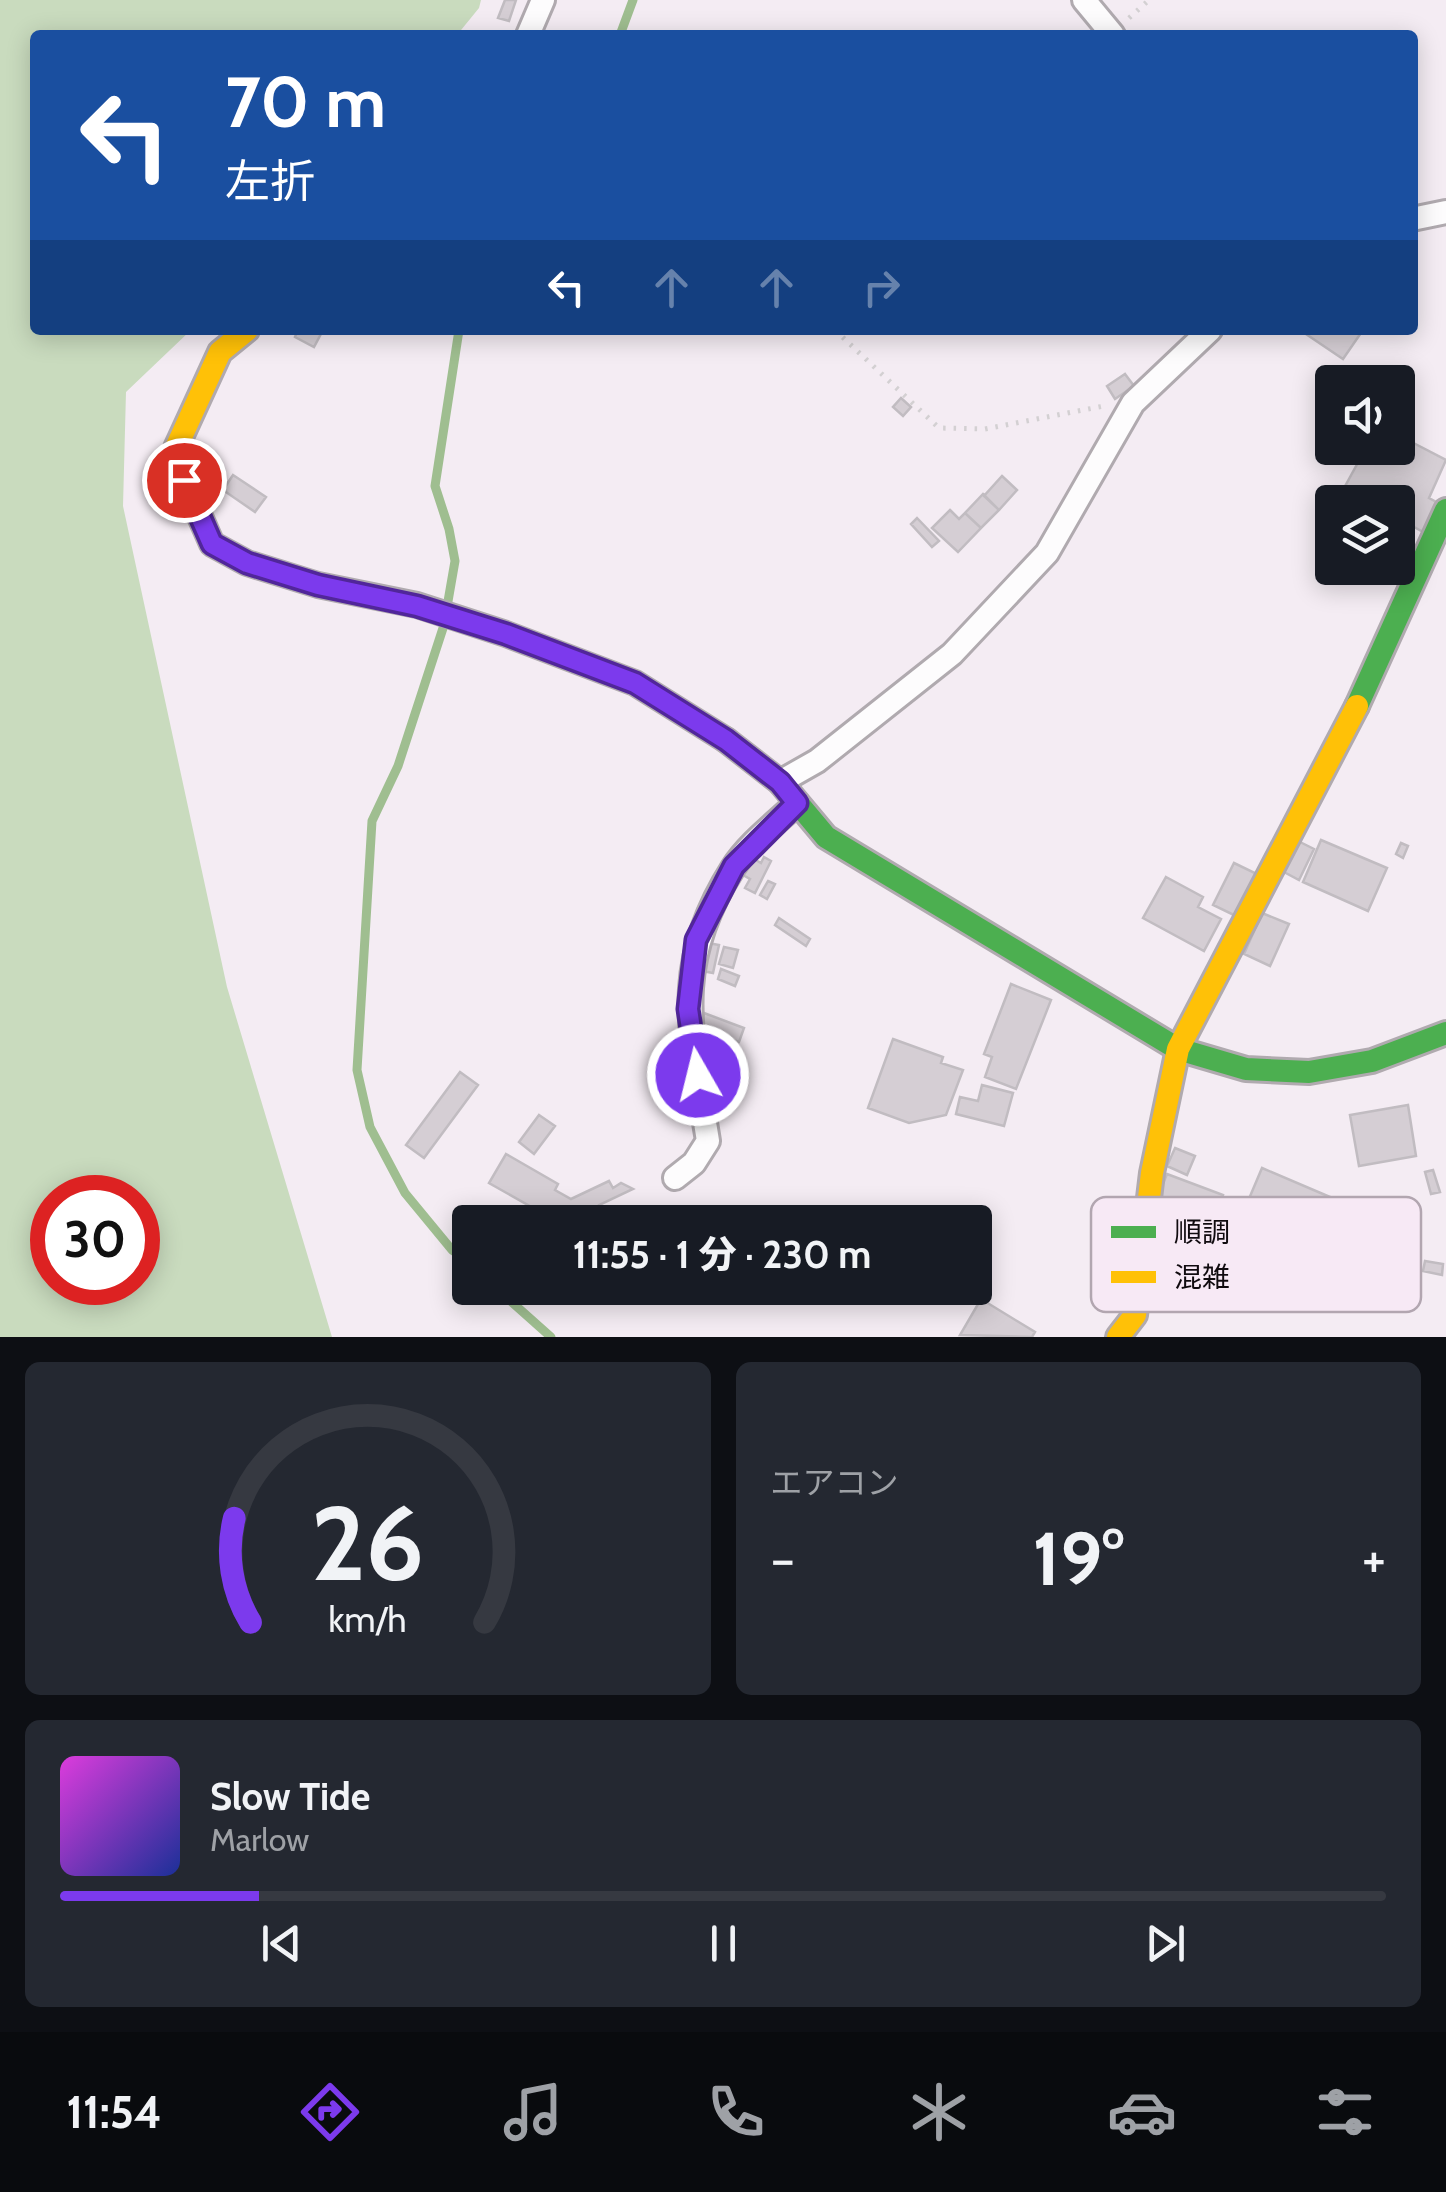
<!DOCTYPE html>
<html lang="ja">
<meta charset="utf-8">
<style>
body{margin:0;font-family:Cabin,"Noto Sans JP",sans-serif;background:#242831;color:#f1f3f6;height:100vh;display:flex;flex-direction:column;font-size:38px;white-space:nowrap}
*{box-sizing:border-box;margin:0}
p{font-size:32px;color:#9ea1a6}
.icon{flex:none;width:55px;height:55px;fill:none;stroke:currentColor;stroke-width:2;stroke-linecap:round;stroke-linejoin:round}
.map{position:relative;height:1337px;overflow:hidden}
.side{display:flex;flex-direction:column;gap:25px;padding:25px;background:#0d0f14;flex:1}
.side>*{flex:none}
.guide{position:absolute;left:30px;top:30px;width:1388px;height:305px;border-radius:10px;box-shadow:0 5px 25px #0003;background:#1a4fa0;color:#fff;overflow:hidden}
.tools{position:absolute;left:1315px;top:365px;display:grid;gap:20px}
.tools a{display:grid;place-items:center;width:100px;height:100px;border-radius:10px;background:#171b24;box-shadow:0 5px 25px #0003;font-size:50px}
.speed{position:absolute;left:30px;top:1175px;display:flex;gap:20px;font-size:50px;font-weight:700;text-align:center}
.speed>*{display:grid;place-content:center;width:130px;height:130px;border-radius:50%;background:#171b24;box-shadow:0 5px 25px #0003;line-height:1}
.speed .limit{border:15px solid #d22;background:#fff;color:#111}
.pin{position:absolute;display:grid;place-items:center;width:85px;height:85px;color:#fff;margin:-42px;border:5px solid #fff;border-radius:50%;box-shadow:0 2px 10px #0007}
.me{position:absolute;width:110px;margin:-55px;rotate:352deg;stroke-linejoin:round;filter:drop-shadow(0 0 8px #0008)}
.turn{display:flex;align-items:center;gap:35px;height:210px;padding:0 30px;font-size:45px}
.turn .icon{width:130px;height:130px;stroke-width:2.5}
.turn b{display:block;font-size:70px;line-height:85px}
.lanes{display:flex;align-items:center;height:95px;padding:0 30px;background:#0003;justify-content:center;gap:50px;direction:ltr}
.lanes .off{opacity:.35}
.big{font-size:75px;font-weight:800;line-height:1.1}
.side .tile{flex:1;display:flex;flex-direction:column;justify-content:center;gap:15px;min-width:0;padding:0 35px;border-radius:15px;background:#242831}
.side .dial{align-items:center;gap:0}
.dial svg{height:260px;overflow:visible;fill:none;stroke:#363941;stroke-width:7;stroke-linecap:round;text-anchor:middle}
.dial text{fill:#f1f3f6;stroke:none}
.song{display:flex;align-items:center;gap:30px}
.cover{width:120px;height:120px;border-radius:15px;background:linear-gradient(135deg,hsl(300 70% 55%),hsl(230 70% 35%))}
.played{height:10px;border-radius:5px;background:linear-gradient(90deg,#7c3aed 15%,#363941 15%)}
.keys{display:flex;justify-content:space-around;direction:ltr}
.heat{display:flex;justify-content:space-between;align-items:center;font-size:55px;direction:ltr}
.side .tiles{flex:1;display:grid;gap:25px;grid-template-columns:1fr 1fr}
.tile:last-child{grid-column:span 2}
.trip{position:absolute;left:452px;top:1205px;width:540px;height:100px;border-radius:10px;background:#171b24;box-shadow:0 5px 25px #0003;font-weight:800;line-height:100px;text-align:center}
.menu{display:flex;height:160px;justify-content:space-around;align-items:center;background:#090b0e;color:#9ea1a6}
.menu .icon{width:70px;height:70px}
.menu .selected{color:#7c3aed}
.menu b{font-size:45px;color:#f1f3f6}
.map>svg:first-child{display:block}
</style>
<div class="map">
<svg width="1446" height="1337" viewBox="0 0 1446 1337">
<rect width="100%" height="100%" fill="#f4ecf3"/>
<!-- green -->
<path fill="#c9dbbe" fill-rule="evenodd" d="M0 0H481L479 8 457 35H35V330H191L126 392 123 506 227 987 332 1337H0ZM52 1198H138V1282H52Z"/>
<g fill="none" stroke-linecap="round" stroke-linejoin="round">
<!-- stream -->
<path stroke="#9fbe90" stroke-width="9" d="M620 35 633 0
M447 607 455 561 449 529 435 486 459 330
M445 622 398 766 372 821 357 1070 370 1127 405 1193 452 1250 470 1262
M496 1288 551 1337"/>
</g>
<!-- building -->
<path fill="#d5ced4" stroke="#c1bcc1" stroke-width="2.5" d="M505 0H516L509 21 498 18Z
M298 330H323L314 347 295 337Z
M1300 330H1363L1343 359Z
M1125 374 1134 386 1115 399 1107 386Z
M901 398 911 407 903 416 893 407Z
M1398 435 1446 460 1429 498 1440 504 1425 533 1398 518V502H1367L1343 490 1366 448H1398Z
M233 475 266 497 255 512 223 490Z
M1002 476 1017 490 999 510 984 496Z
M983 494 999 510 981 528 965 513Z
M950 510 959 519 965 513 981 528 958 552 932 528Z
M917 518 939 541 932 547 911 524Z
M1321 840 1387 868 1368 911 1303 882Z
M1300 842 1314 849 1299 880 1284 872Z
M1401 843 1408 846 1403 858 1396 854Z
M764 857 771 861 755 893 745 888 750 879 743 875 752 858 761 863Z
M1234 863 1257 874 1236 916 1213 905Z
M1166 877 1203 897 1198 907 1221 919 1204 951 1143 918Z
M768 881 775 884 767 899 760 895Z
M1262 913 1289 924 1270 966 1244 954Z
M779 918 810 939 806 946 775 925Z
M708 943 719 945 713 973 702 971Z
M724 947 738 950 733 968 719 964Z
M721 969 739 976 735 986 718 979Z
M1011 984 1051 1000 1016 1089 985 1077 992 1057 984 1054Z
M704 1013 744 1028 739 1042 699 1027Z
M893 1039 943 1057 941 1063 963 1070 946 1115 909 1123 868 1108Z
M460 1072 478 1085 424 1158 406 1145Z
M982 1085 1013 1093 1004 1126 956 1114 960 1097 978 1101Z
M1408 1105 1416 1156 1359 1166 1350 1115Z
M539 1115 555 1126 534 1154 519 1142Z
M1175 1148 1195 1156 1187 1175 1167 1166Z
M506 1154 558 1184 555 1190 571 1199 609 1181 613 1188 621 1183 633 1189 599 1205 577 1222H558L489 1183Z
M1262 1168 1330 1197 1307 1249 1240 1220Z
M1433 1170 1440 1192 1431 1194 1425 1172Z
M1167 1174 1223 1195 1215 1217 1158 1196Z
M1425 1261 1443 1264 1442 1275 1423 1271Z
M981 1299 1035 1332 1032 1337 960 1335Z"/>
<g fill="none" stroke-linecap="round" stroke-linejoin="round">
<defs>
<path id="street" d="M1084 0 1113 35
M528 35 543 0
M1412 219 1446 212
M780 782 817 761 952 654 1047 553 1133 403 1210 330
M675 1178 694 1163 708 1141C691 1034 670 967 733 868 748 844 776 823 797 803"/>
<path id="fast" d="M1357 706 1446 510
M726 740 780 782 826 837 1178 1049 1246 1069 1309 1072 1372 1061 1446 1033"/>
<path id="slow" d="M247 330 220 352 176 448 184 480 212 544 247 563 318 585 417 605 506 634 635 683 726 740
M1118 1337 1135 1315 1152 1173 1178 1049 1357 706"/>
</defs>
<!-- street casing -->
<use href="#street" stroke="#b0aaaf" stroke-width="28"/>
<!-- fast casing -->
<use href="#fast" stroke="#b0aaaf" stroke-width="28"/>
<!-- slow casing -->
<use href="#slow" stroke="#b0aaaf" stroke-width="28"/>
<!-- path -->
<path stroke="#d3d0d2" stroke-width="5" stroke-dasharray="2.5 8" stroke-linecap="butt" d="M1129 18 1149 0
M835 330 939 428 985 429 1104 406"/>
<!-- street -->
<use href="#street" stroke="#fdfcfd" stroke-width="22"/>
<!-- fast -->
<use href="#fast" stroke="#4caf50" stroke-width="22"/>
<!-- slow -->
<use href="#slow" stroke="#ffc107" stroke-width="22"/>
</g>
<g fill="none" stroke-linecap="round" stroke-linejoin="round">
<defs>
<path id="route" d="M184 480 212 544 247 563 318 585 417 606 506 634 635 683 726 740 780 782 797 803 734 866 696 940 688 1009 698 1075"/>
</defs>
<!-- route casing -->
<use href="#route" stroke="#51269a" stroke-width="25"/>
<!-- route -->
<use href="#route" stroke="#7c3aed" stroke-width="18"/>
</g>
<!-- legend -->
<rect x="1091" y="1197" width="330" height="115" rx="15" fill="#f7e9f5" stroke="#b2a6b0" stroke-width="2.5"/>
<rect x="1111" y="1226" width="45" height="12" fill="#4caf50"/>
<rect x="1111" y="1271" width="45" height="12" fill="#ffc107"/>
<g font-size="28" fill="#100b0f">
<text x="1174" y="1242">順調</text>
<text x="1174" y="1287">混雑</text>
</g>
</svg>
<div class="tools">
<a><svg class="icon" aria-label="sound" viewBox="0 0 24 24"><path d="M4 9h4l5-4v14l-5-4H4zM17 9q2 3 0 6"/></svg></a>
<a><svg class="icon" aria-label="layers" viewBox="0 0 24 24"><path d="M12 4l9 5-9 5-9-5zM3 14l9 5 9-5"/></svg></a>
</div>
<div class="speed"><div class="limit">30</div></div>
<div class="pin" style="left:184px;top:480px;background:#d93025"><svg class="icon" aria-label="arrive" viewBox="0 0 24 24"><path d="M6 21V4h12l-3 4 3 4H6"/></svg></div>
<svg class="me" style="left:698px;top:1075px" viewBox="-20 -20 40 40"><circle r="17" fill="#7c3aed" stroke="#fff" stroke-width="3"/><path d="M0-11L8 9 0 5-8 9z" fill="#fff"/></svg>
<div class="trip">11:55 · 1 分 · 230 m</div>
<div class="guide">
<div class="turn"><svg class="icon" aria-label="left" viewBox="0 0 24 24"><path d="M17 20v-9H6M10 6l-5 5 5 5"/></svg><div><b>70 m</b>左折</div></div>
<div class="lanes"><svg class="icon" aria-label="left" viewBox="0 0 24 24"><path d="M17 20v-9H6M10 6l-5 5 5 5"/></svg><svg class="icon off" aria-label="ahead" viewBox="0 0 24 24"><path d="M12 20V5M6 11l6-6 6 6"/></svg><svg class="icon off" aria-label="ahead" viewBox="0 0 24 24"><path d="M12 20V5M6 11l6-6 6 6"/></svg><svg class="icon off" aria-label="right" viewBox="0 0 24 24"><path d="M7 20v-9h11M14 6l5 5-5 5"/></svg></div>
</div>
</div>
<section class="side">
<div class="tiles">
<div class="tile dial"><svg viewBox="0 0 100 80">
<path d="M14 69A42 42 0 1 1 86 69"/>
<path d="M14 69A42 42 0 0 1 9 37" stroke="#7c3aed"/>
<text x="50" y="56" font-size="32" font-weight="700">26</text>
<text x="50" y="72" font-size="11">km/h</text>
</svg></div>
<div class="tile"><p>エアコン</p>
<div class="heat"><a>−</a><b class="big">19°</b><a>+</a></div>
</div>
<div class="tile">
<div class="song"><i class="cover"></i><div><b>Slow Tide</b><p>Marlow</p></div></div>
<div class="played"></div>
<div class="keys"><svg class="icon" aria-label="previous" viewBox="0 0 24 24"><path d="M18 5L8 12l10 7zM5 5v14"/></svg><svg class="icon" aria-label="pause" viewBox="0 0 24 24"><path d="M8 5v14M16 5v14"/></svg><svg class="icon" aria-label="next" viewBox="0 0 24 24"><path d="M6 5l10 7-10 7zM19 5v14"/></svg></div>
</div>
</div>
</section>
<nav class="menu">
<b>11:54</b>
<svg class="icon selected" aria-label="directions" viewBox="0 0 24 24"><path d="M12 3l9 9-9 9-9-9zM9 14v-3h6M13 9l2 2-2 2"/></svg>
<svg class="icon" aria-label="music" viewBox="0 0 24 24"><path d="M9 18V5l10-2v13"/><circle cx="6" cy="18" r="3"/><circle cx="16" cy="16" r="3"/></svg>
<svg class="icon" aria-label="phone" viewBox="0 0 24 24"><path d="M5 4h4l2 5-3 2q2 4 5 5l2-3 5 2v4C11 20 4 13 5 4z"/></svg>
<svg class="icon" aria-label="climate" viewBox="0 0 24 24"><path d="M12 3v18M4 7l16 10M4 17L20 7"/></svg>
<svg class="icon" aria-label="car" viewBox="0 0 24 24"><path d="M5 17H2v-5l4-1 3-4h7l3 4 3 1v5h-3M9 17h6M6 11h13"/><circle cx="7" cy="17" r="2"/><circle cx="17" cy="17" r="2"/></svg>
<svg class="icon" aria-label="filters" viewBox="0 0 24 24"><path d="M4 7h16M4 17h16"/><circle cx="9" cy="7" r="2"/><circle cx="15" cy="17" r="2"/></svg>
</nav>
